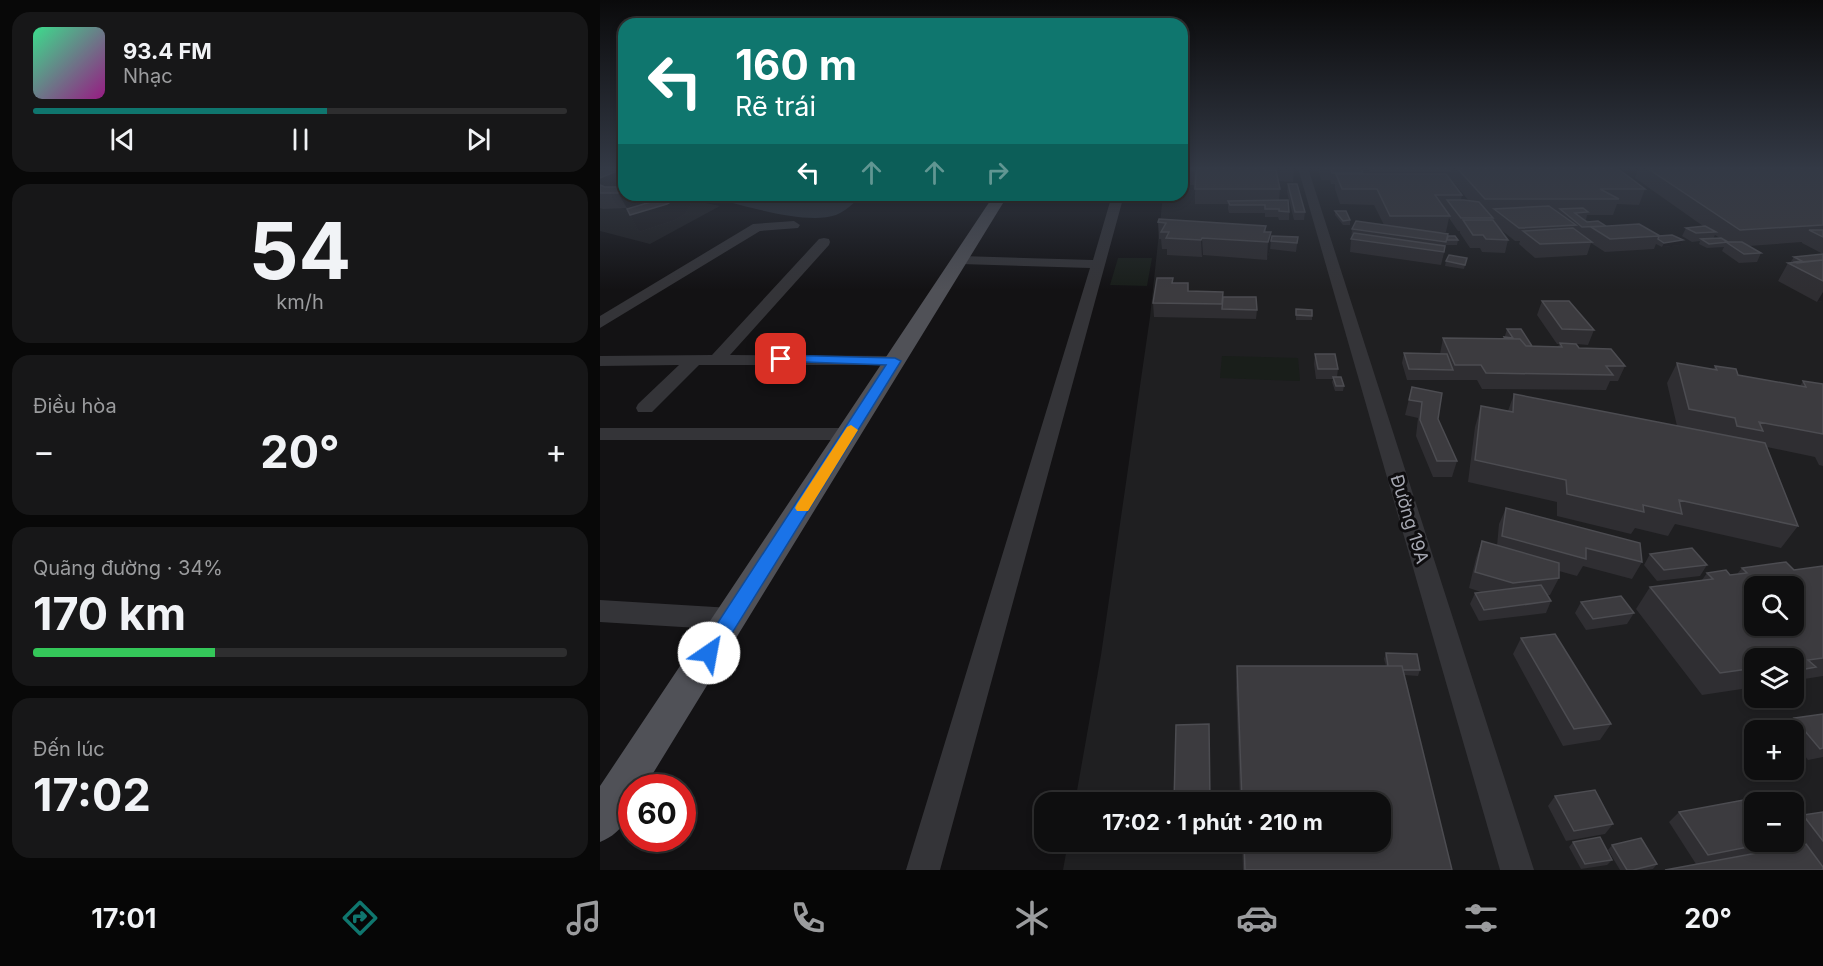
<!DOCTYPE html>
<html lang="vi">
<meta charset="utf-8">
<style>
body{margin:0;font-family:Inter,sans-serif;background:#171718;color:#f1f3f6;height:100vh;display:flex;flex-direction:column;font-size:22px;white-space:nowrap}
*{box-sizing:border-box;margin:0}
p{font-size:20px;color:#9b9c9e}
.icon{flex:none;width:33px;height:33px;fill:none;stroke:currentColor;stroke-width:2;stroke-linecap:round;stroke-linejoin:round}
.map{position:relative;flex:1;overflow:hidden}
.details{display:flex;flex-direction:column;gap:12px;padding:12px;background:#080808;width:600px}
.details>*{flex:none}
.hud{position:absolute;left:18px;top:18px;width:570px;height:183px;border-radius:18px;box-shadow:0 3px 9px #0003,0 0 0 2px #2e2e2f;background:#0f766e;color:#fff;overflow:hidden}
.fabs{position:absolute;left:1144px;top:576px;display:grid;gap:12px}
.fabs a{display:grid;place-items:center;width:60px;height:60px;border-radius:12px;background:#0e0e0f;box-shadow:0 3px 9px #0003,0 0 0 2px #2e2e2f;font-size:30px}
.speed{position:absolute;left:18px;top:774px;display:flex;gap:12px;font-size:30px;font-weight:700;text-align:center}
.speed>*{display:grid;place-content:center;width:78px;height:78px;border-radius:50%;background:#0e0e0f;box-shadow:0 3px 9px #0003,0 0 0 2px #2e2e2f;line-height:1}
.speed .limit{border:9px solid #d22;background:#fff;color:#111}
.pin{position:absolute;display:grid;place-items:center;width:51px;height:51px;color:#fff;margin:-26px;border-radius:12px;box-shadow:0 3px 9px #0006}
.me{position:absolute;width:66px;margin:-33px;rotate:33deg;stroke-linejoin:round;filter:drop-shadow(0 0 4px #0008)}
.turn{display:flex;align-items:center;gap:21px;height:126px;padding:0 18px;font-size:27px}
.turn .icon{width:78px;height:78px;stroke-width:2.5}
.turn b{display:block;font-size:42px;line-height:51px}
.lanes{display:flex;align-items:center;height:57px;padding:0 18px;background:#0003;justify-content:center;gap:30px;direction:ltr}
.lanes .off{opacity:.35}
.big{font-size:45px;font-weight:700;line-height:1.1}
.details .card{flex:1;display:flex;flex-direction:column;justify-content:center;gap:9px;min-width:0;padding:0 21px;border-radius:18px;background:#171718}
.details .dial{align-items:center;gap:0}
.dial b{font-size:78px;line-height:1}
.song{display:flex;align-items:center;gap:18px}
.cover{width:72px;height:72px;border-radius:9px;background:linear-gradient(135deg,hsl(150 70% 55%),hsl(310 70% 35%))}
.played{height:6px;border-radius:3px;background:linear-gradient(90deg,#0f766e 55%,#2e2e2f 55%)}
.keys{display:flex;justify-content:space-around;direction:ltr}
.heat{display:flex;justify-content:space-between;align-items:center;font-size:33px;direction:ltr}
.charge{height:9px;border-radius:4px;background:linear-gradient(90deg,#34c759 34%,#2e2e2f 0)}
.trip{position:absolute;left:434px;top:792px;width:357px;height:60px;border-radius:18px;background:#0e0e0f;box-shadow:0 3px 9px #0003,0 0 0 2px #2e2e2f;font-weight:700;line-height:60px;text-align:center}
.dock{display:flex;height:96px;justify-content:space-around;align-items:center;background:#060606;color:#9b9c9e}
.dock .icon{width:42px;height:42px}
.dock .on{color:#0f766e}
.dock b{font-size:27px;color:#f1f3f6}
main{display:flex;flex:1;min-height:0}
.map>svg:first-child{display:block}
</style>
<main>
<section class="details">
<div class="card">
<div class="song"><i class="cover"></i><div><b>93.4 FM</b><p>Nhạc</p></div></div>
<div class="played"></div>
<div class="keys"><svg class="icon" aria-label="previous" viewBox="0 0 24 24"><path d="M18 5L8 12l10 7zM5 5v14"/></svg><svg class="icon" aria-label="pause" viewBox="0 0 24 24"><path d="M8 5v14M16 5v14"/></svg><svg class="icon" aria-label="next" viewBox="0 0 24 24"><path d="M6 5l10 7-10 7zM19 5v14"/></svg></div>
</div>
<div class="card dial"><b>54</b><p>km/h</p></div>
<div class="card"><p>Điều hòa</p>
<div class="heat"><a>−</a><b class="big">20°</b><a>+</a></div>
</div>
<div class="card"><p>Quãng đường · 34%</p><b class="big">170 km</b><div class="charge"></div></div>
<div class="card"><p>Đến lúc</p><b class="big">17:02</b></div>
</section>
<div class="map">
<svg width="1223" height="870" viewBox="0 0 1223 870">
<rect width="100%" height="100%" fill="#131214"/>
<!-- built -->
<path fill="#1f1f21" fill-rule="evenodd" d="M582 168H1223V870H463L468 842H780V802H475L501 655 550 317 563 195H582ZM1155 586H1194V626H1155ZM1155 658H1194V698H1155ZM1155 730H1194V770H1155ZM1155 802H1194V842H1155Z
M0 180 24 186V195H68L120 206 50 244 0 231Z"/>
<!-- green -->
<path fill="#191e1a" d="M518 258H552L547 286 510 285Z
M622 356 698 358 700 381 620 378Z"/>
<!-- water -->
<path fill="#2a2f36" d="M102 195H262C254 203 246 211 236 215 204 226 136 203 102 195Z"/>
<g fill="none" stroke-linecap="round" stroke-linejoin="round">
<!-- minor -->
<path fill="#343438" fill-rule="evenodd" d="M698 168H708L934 870H900Z
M512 195H524L340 870H306L490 268 361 264 354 260 361 256 493 260Z
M194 221 200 225 198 228 160 231 0 328V316L153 224Z
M224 238 229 239 230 242 229 245 130 355 295 356 301 357 303 361 301 365H99L52 412H38L36 408 38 404 79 365 0 366V356L112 355 219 239Z
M0 428H249L256 430 259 434 256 438 249 440H0Z
M0 600 131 608 140 611 144 619 140 627 131 630 0 622Z"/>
<!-- major -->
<path fill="#505157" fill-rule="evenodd" d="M394 195H408L44 788H32C32 813 25 832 0 842V786Z"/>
</g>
<!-- wall -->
<path fill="#2f2e32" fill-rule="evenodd" d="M590 168H694L693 182 678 181 680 189 679 200 689 212V220H679L678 217H665V213H629L628 209V204H595V185H590Z
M718 168H761L763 174H765L763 171 764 168H1017L1045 189 1039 205 1017 204 1013 215H987L986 220 1006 226 1083 240 1081 245 1062 247 1056 244 1054 249 1005 252 991 243 987 255 935 258 919 244 920 241H915L900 229 908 240 905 253 882 252 880 248H870L860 233V231H858L849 218 846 232H836L848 236 858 240 857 245H846L841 265 750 252 752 229 784 225 774 205 740 204 735 189V184H731L730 180H721ZM849 177 869 201 861 200 862 195Z
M1031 168H1223V254L1202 243V242L1149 246 1161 253 1157 262 1139 263 1122 251 1124 247 1107 248 1099 244 1100 241 1092 242 1082 236 1086 228 1103 226 1035 178 1038 169H1032ZM1115 235 1120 238 1113 239Z
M0 170 17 171 24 185V186L22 187 24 195H31L35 202 27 208 3 209 0 208Z
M688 184 705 212 704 220H694L687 192Z
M36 195H86L91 204 85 214 75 220 39 232 30 215 46 203H41Z
M364 195H391L389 198 364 197Z
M735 211 750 220V225H743L735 215Z
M558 222 666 226V232H671L670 249 667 260 603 255 602 257 567 255V249H562L561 239H559Z
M698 237 696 252 670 249 671 241Z
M1223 254V301L1217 302 1178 281 1188 263H1190L1194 257Z
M867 258 864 269 845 266 846 261Z
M573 278V283H588V291L623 297 657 310 656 319 554 317 553 303Z
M942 301 994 330 988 345 977 344 979 348 1025 366 1018 381H1010L1006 390 882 389 877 380H807L802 363 804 353 840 354 843 338 904 339 907 329 932 346 958 347 959 344H957L937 315Z
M696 309 712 316V320H696Z
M715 354 738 369 737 377 744 386 743 391H735L732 382 733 379H716L714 364Z
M1077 363 1113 369 1115 366 1138 375 1200 386 1203 381 1223 384V466L1219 465 1215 457 1167 447 1198 526 1181 548 1075 524 1068 536 1035 528 1031 534 957 516V502L868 482 875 427 881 406 908 411 914 394 1077 426 1067 383Z
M812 387 838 419 857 461 852 477H833L816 436 818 418 805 415Z
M906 508 1042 562 1032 579 983 566 977 576 959 571V578L950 595H947L951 601 946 613 879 621 870 604 875 593 881 592 869 588 876 558 882 541 897 546 899 524Z
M1050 554 1107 565 1100 576 1057 581 1044 565Z
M1223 566V676L1204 679 1194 689V658H1155V687L1102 695 1036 609 1050 587 1102 580 1107 573 1130 575 1137 574 1142 568 1194 570Z
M981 602 1034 613 1027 624 986 630 975 613Z
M921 638 1011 724 1000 740 963 746 913 654Z
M786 653 820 670 818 676 804 675 852 870H643L642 842H780V802H640L636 688 637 666H786L784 659Z
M1223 714V757L1208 760 1194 742V730H1185L1183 728 1194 718Z
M955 796 1013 824 1005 834 966 841 948 806Z
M1155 802V842L1168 843 1155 853 1122 860 1188 847 1184 842H1194V822L1203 815 1223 812V870L1096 864 1069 822 1079 812Z
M574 842H610V845H574Z
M973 842 1012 860 1007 865 981 869 969 847Z
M1012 845 1057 864 1053 869 1047 870H1020L1008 850Z"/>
<!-- shaded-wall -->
<path fill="#1e1d20" d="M17 171 24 186 9 192 0 189V178Z
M24 189V195H31L35 202 27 208 18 193Z
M47 195H60L64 202 53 206Z
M79 195H86L91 204 85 214 75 220 39 232 30 215Z
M671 232 670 249 667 260 668 242Z
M602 238 603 255 602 257 601 240Z
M1083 240 1081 245 1062 247 1064 243Z
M1223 292V301L1217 302Z"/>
<!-- building -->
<path fill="#3c3b3f" stroke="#4c4c51" stroke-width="1.5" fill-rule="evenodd" d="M590 168H664L665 170H676L680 189H595L596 170H590Z
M722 168H761L763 173H732L731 169H722Z
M769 168H848L850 171H770Z
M857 168H1017L1045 189H1000L1019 199H885Z
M1047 168H1223V225L1140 230Z
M6 169 17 171 0 178V170Z
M736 174H846L862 195H835L850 216H790L777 189H742Z
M688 184H697L705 212H695Z
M0 185 5 187H24V189L18 193H0Z
M63 195H79L77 198 67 204 30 215 27 209 54 201Z
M688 200 689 212 679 211V209H665V205H630L628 201Z
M847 200H864L879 202 893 218H861Z
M949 206 976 225 919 228 894 209Z
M983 208 988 212 975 213 987 222 998 221 1006 226 982 227 960 209Z
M735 211H746L750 220 743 221Z
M559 219 666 226 664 232H671L668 242 602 238 601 240 566 238 569 232H561L566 223 558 222Z
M863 220H893L908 240 886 239 883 235H873Z
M756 221 848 234 846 242 752 229Z
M1039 224 1060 236 1010 239 991 227Z
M1105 226 1116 232 1096 233 1086 228Z
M973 228 992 242 940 244 923 231Z
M1209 230H1223V237Z
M754 233 845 246 844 252 751 239Z
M1072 235 1083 240 1064 243 1058 239 1059 236Z
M672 236 698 237 697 243 671 241Z
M848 236H855L858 240H847Z
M1121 238 1128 242 1109 244 1101 239Z
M1126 242H1142L1161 253 1144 254Z
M1223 254V260L1197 263 1195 262 1202 261 1194 257Z
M849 255 867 258 865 265 846 261Z
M1223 260V281L1188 263Z
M557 278H573L572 283H588V291L623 292 622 304 553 303Z
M623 297H656L657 310 622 309Z
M942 301H969L994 330 962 329Z
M696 309 712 310V316L696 315Z
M907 329H921L932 346H926L920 339H905L904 337 913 338Z
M843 338 920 339 926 346 962 347 960 343 976 344 979 348 1011 349 1025 366H1006L1013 375 886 373 881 365H855Z
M804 353 847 354 853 370 809 369Z
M715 354H735L738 369H718Z
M1077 363 1117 370 1115 366 1136 369 1138 375 1206 387 1203 381 1223 384V434L1159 422 1163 431 1137 426 1135 418 1089 409Z
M733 377H741L744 386H736Z
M812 387 842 393 838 419 857 461H837L820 420 822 402 809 400Z
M914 394 1165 443 1198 526 1079 500 1082 514 1043 505 1044 512 967 494 966 480 875 460 881 406 913 412Z
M906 508 1040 543 1042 562 986 548V559L902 536Z
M882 541 959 563V578L913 583 875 572Z
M1092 548 1107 565 1064 570 1050 554Z
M1186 562 1194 570 1223 566V658L1208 660 1216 667 1194 671V658H1155V668L1120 673 1050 587 1113 579 1107 573 1126 570 1130 575 1147 573 1142 568ZM1155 586H1194V626H1155Z
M941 585 951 601 884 610 875 593Z
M1021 596 1034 613 993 619 981 602Z
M955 634 1011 724 974 729 921 638Z
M786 653 817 654 820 670H803L802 666H788Z
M637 666H802L852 870H645L644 842H780V802H642Z
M1223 714V748L1220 749 1194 718Z
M609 724 610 802H574L576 725Z
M995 790 1013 824 974 831 955 796Z
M1165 796 1170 802H1155V824L1154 825 1155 826V842H1166L1168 843 1108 855 1079 812Z
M1223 812V841L1203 815Z
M1000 837 1012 860 985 864 973 842Z
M1041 838 1057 864 1033 870H1027L1012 845Z
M1206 844 1223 867V870H1065Z"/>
<!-- sky -->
<linearGradient id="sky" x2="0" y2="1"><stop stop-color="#0a0a0b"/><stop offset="0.58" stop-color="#333945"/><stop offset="1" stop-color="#333945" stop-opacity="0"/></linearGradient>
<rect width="1223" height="290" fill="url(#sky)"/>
<!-- route -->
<path fill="#1a73e8" stroke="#114b97" stroke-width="1.5" d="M181 355 295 358 301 361 116 659 109 662 102 659 100 653 102 647 286 365 177 361 175 359Z"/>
<!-- slow -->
<path fill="#f59e0b" d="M251 425 258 430 208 511H197L195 508 197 504 247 427Z"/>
<g text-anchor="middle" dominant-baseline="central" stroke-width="6" stroke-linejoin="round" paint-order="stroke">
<!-- street labels -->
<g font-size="18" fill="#a6a8b2" stroke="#0e0d0f">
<text transform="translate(810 519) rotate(73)">Đường 19A</text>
</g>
</g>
</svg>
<div class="fabs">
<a><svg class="icon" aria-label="search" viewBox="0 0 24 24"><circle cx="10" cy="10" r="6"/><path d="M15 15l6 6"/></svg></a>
<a><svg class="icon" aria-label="layers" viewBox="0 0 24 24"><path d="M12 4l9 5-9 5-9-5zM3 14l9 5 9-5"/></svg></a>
<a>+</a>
<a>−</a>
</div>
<div class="speed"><div class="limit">60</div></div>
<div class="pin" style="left:181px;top:359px;background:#d93025"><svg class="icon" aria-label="arrive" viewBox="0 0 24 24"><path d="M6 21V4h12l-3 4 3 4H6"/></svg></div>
<svg class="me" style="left:109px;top:653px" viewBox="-20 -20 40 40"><circle r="19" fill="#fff"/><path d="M0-13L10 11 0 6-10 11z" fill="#1a73e8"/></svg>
<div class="trip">17:02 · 1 phút · 210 m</div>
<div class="hud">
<div class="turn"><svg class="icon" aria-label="left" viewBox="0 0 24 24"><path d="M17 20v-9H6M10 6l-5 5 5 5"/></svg><div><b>160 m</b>Rẽ trái</div></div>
<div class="lanes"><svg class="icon" aria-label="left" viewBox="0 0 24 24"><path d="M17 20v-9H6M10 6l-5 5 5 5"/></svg><svg class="icon off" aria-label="ahead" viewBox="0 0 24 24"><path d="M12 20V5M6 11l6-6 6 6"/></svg><svg class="icon off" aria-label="ahead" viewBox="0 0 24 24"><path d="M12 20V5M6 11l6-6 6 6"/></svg><svg class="icon off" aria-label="right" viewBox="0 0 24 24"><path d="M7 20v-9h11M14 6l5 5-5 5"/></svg></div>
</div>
</div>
</main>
<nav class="dock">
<b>17:01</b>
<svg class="icon on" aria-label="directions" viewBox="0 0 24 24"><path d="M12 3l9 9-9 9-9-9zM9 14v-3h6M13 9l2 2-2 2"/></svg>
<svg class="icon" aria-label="music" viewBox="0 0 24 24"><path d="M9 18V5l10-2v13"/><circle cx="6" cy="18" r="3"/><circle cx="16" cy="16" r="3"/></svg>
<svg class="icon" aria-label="phone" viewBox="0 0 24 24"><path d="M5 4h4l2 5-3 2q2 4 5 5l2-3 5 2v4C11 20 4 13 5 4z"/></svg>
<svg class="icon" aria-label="climate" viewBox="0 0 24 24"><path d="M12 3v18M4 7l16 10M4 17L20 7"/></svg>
<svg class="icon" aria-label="car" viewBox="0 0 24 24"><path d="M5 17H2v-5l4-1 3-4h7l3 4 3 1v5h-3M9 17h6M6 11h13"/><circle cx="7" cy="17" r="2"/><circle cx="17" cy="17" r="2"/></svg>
<svg class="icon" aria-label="filters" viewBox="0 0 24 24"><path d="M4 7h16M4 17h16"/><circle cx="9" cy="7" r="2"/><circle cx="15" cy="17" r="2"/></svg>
<b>20°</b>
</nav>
